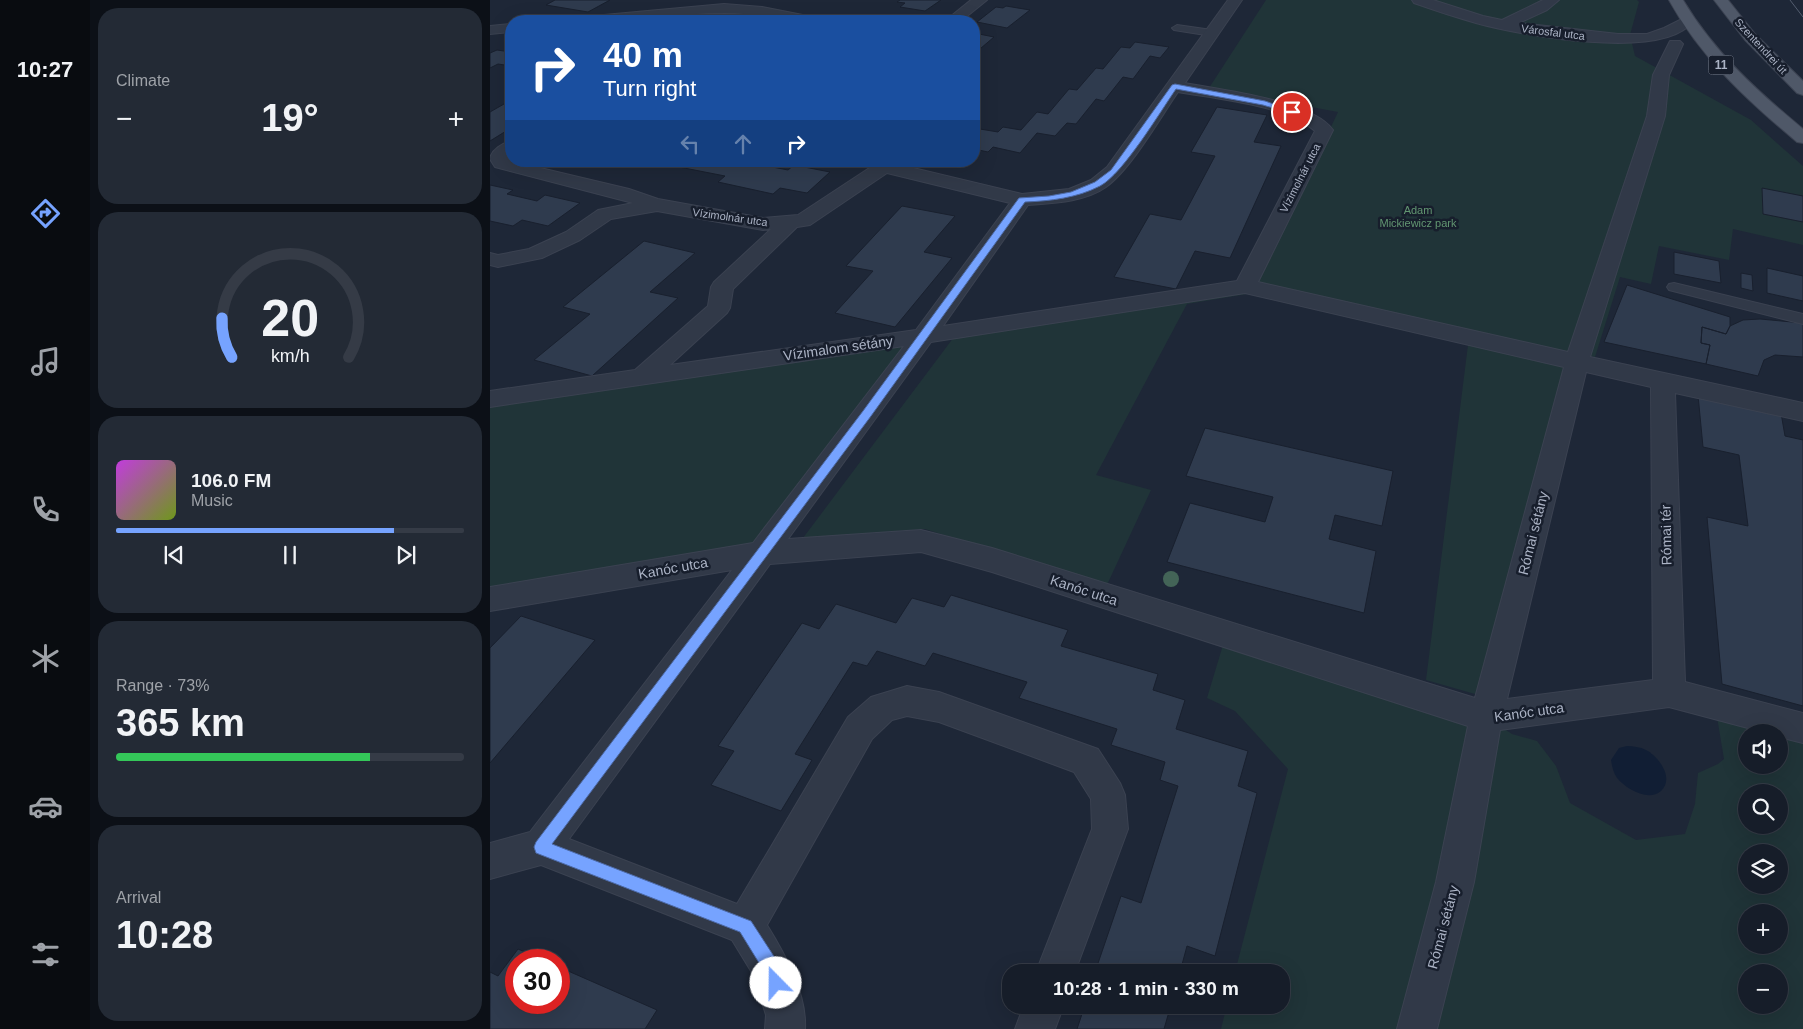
<!DOCTYPE html>
<meta charset="utf-8">
<style>
body{margin:0;font-family:Helvetica,sans-serif;background:#232a35;color:#f1f3f6;height:100vh;display:flex;flex-direction:column;font-size:19px;white-space:nowrap}
*{box-sizing:border-box;margin:0}
p{font-size:16px;color:#9ea2a8}
.icon{flex:none;width:28px;height:28px;fill:none;stroke:currentColor;stroke-width:2;stroke-linecap:round;stroke-linejoin:round}
.map{position:relative;flex:1;overflow:hidden}
.sheet{display:flex;flex-direction:column;gap:8px;padding:8px;background:#0c1017;width:400px}
.sheet>*{flex:none}
.banner{position:absolute;left:15px;top:15px;width:475px;height:152px;border-radius:20px;box-shadow:0 5px 20px #0002,0 0 0 1px #353b46;background:#1a4fa0;color:#fff;overflow:hidden}
.buttons{position:absolute;left:1248px;top:724px;display:grid;gap:10px}
.buttons a{display:grid;place-items:center;width:50px;height:50px;border-radius:50%;background:#161d29;box-shadow:0 5px 20px #0002,0 0 0 1px #353b46;font-size:25px}
.speed{position:absolute;left:15px;top:949px;display:flex;gap:10px;font-size:25px;font-weight:700;text-align:center}
.speed>*{display:grid;place-content:center;width:65px;height:65px;border-radius:50%;background:#161d29;box-shadow:0 5px 20px #0002,0 0 0 1px #353b46;line-height:1}
.speed .limit{border:8px solid #d22;background:#fff;color:#111}
.pin{position:absolute;display:grid;place-items:center;width:42px;height:42px;color:#fff;margin:-21px;border:2px solid #fff;border-radius:50%;box-shadow:0 1px 5px #0007}
.me{position:absolute;width:55px;margin:-28px;rotate:338deg;stroke-linejoin:round;filter:drop-shadow(0 0 4px #0008)}
.turn{display:flex;align-items:center;gap:18px;height:105px;padding:0 15px;font-size:22px}
.turn .icon{width:65px;height:65px;stroke-width:2.5}
.turn b{display:block;font-size:35px;line-height:42px}
.lanes{display:flex;align-items:center;height:48px;padding:0 15px;background:#0003;justify-content:center;gap:25px;direction:ltr}
.lanes .off{opacity:.35}
.big{font-size:38px;font-weight:800;line-height:1.1}
.sheet .widget{flex:1;display:flex;flex-direction:column;justify-content:center;gap:8px;min-width:0;padding:0 18px;border-radius:20px;background:#232a35}
.sheet .dial{align-items:center;gap:0}
.dial svg{height:130px;overflow:visible;fill:none;stroke:#353b46;stroke-width:7;stroke-linecap:round;text-anchor:middle}
.dial text{fill:#f1f3f6;stroke:none}
.song{display:flex;align-items:center;gap:15px}
.cover{width:60px;height:60px;border-radius:8px;background:linear-gradient(135deg,hsl(290 70% 55%),hsl(80 70% 35%))}
.played{height:5px;border-radius:2px;background:linear-gradient(90deg,#76a3ff 80%,#353b46 80%)}
.keys{display:flex;justify-content:space-around;direction:ltr}
.heat{display:flex;justify-content:space-between;align-items:center;font-size:28px;direction:ltr}
.charge{height:8px;border-radius:4px;background:linear-gradient(90deg,#34c759 73%,#353b46 0)}
.trip{position:absolute;left:512px;top:964px;width:288px;height:50px;border-radius:20px;background:#161d29;box-shadow:0 5px 20px #0002,0 0 0 1px #353b46;font-weight:800;line-height:50px;text-align:center}
main{display:flex;flex:1;min-height:0}
.dock{display:flex;flex-direction:column;width:90px;justify-content:space-around;align-items:center;background:#090c10;color:#9ea2a8}
.dock .icon{width:35px;height:35px}
.dock .on{color:#76a3ff}
.dock b{font-size:22px;color:#f1f3f6}
.map>svg:first-child{display:block}
</style>
<main>
<nav class="dock">
<b>10:27</b>
<svg class="icon on" aria-label="directions" viewBox="0 0 24 24"><path d="M12 3l9 9-9 9-9-9zM9 14v-3h6M13 9l2 2-2 2"/></svg>
<svg class="icon" aria-label="music" viewBox="0 0 24 24"><path d="M9 18V5l10-2v13"/><circle cx="6" cy="18" r="3"/><circle cx="16" cy="16" r="3"/></svg>
<svg class="icon" aria-label="phone" viewBox="0 0 24 24"><path d="M5 4h4l2 5-3 2q2 4 5 5l2-3 5 2v4C11 20 4 13 5 4z"/></svg>
<svg class="icon" aria-label="climate" viewBox="0 0 24 24"><path d="M12 3v18M4 7l16 10M4 17L20 7"/></svg>
<svg class="icon" aria-label="car" viewBox="0 0 24 24"><path d="M5 17H2v-5l4-1 3-4h7l3 4 3 1v5h-3M9 17h6M6 11h13"/><circle cx="7" cy="17" r="2"/><circle cx="17" cy="17" r="2"/></svg>
<svg class="icon" aria-label="filters" viewBox="0 0 24 24"><path d="M4 7h16M4 17h16"/><circle cx="9" cy="7" r="2"/><circle cx="15" cy="17" r="2"/></svg>
</nav>
<section class="sheet">
<div class="widget"><p>Climate</p>
<div class="heat"><a>−</a><b class="big">19°</b><a>+</a></div>
</div>
<div class="widget dial"><svg viewBox="0 0 100 80">
<path d="M14 69A42 42 0 1 1 86 69"/>
<path d="M14 69A42 42 0 0 1 8 45" stroke="#76a3ff"/>
<text x="50" y="56" font-size="32" font-weight="700">20</text>
<text x="50" y="72" font-size="11">km/h</text>
</svg></div>
<div class="widget">
<div class="song"><i class="cover"></i><div><b>106.0 FM</b><p>Music</p></div></div>
<div class="played"></div>
<div class="keys"><svg class="icon" aria-label="previous" viewBox="0 0 24 24"><path d="M18 5L8 12l10 7zM5 5v14"/></svg><svg class="icon" aria-label="pause" viewBox="0 0 24 24"><path d="M8 5v14M16 5v14"/></svg><svg class="icon" aria-label="next" viewBox="0 0 24 24"><path d="M6 5l10 7-10 7zM19 5v14"/></svg></div>
</div>
<div class="widget"><p>Range · 73%</p><b class="big">365 km</b><div class="charge"></div></div>
<div class="widget"><p>Arrival</p><b class="big">10:28</b></div>
</section>
<div class="map">
<svg width="1313" height="1029" viewBox="0 0 1313 1029">
<rect width="100%" height="100%" fill="#1e2737"/>
<!-- green -->
<path fill="#203438" fill-rule="evenodd" d="M776 0H1147L1149 2 1140 35 1145 56 1261 120 1313 166V245L1243 229 1239 260 1169 246 1161 284 1130 277 1105 357 1086 353 992 696 936 680 978 345 757 294 697 304 606 475 661 490 616 587 435 529 313 538 464 337 768 282 848 112 719 88Z
M434 336 273 553 0 600V401Z
M736 635 996 717 1022 734 1047 741 1066 766 1080 803 1146 840 1195 834 1205 804 1208 773 1228 764 1234 759 1225 705 1313 728V1029H731L737 1005H791V972H745L798 769 745 711 717 698ZM1256 732H1289V765H1256ZM1256 792H1289V825H1256ZM1256 852H1289V885H1256ZM1256 912H1289V945H1256ZM1256 972H1289V1005H1256Z"/>
<!-- water -->
<path fill="#111e34" d="M1137 746C1143 746 1150 747 1156 750 1168 756 1185 778 1171 791 1158 802 1136 789 1127 778 1123 772 1122 766 1121 760L1129 748Z"/>
<!-- building -->
<path fill="#2f3b4e" stroke="#19202e" d="M65 0H120L98 12 56 5Z
M410 0H451L435 11 410 7 415 3 407 2Z
M516 6 540 10 517 28 487 22 506 7 513 8Z
M484 33 504 37 484 54Z
M645 42 679 47 670 58 660 56 643 79 633 77 614 101 606 99 586 124 577 123 565 136 547 133 530 153 503 147 498 152 484 149V128L508 132 513 127 531 130 547 112 558 114 579 89 587 90 606 68 613 69 631 47 640 48Z
M7 50 21 52V66L8 64 0 68V53Z
M21 100V128L0 141V112Z
M727 107 777 115 764 142 791 146 740 258 705 251 686 289 624 277 660 214 691 220 725 156 701 152Z
M190 161H270L267 164 298 170 304 165 340 172 317 193 290 188 283 194 228 182 235 176 184 166Z
M0 185 23 190 17 194 47 201 55 195 90 203 58 226 32 220 23 226 0 221Z
M1272 188 1313 196V222L1273 214Z
M412 206 465 216 434 252 462 258 405 327 345 313 383 271 356 266Z
M154 241 205 253 160 292 188 298 102 376 44 360 100 314 73 307Z
M1184 252 1229 261 1231 283 1184 274Z
M1277 268 1313 276V301L1277 293Z
M1251 273 1262 275 1263 291 1251 288Z
M1137 285 1240 317V326L1236 334 1212 327 1211 343 1220 345 1216 364 1114 342Z
M1270 319 1313 323V357L1285 355 1274 360 1268 376 1216 364 1220 345 1211 343 1212 327 1236 334 1240 326 1253 320Z
M1208 395 1291 413 1295 436 1313 440V706L1232 684 1217 517 1258 526 1249 455 1213 447Z
M715 428 903 471 892 526 845 515 839 539 886 551 874 613 677 562 700 503 775 522 783 497 696 476Z
M461 595 578 630 571 646 668 674 663 690 695 700 686 729 758 751 748 786 767 793 725 956 697 946 690 972H605L631 896 651 903 688 786 670 780 675 762 621 745 627 729 529 698 537 682 443 653 435 666 387 651 377 666 363 662 305 754 322 760 291 811 221 785 244 751 228 746 312 623 329 629 346 604 406 623 422 598 454 607Z
M31 616 105 640 0 763V648Z
M28 949 53 960H26V1002H69V967L167 1010 155 1029H0V972L8 976Z
M595 1005H681L674 1029H587Z"/>
<g fill="none" stroke-linecap="round" stroke-linejoin="round">
<defs>
<path id="lane" d="M687 25 722 30 727 33 722 36 684 30 682 28Z
M1184 283 1313 314V324L1179 290 1177 287 1179 284Z"/>
<path id="street" d="M481 0H497L471 21H455Z
M738 0H752L695 83C731 90 822 100 843 130L768 282 1078 352 1157 116 1163 75 1180 41H1190L1193 44 1179 75 1175 116 1100 357 1313 403V421L1185 393 1195 682 1313 713V743L1289 737V732H1273L1179 707 1010 730 984 882 947 1029H907L946 882 978 726 502 572 431 552 280 564 79 839 247 904 358 717 381 697 417 686 449 692 608 749 630 783 635 795 638 829 585 972H546L602 829 601 799 584 772 449 722 417 716 402 720 382 739 277 925C295 954 317 994 315 1029H275L276 1015 264 976 242 940 51 865 0 879V843L40 832 242 570 0 611V587L263 543 414 346 0 407V391L145 370 218 306 221 287 224 282 281 229 273 230 167 211 121 219 90 240 52 258 8 267 0 265V253L8 255 39 249 76 232 108 210 143 203 5 167 0 159C1 150 13 143 21 141V155L18 158 21 161 139 189 168 199 273 218 308 215 387 163 394 161 532 194 579 189 601 180 617 167ZM688 92C728 99 795 105 825 131L747 281 453 326 538 205C563 203 595 202 616 187 641 169 670 118 688 92ZM397 173 520 203 426 330 180 365 237 313 240 308 243 289 307 227 320 225ZM755 293 1074 367 985 698 502 548 431 530 298 539 441 342ZM1096 372 1161 387 1163 680 1017 699Z
M922 0H943L993 16 1012 20 1053 0H1069L1057 10 1029 23 1128 34H1157L1174 28 1196 17 1201 18 1203 21C1175 62 1028 35 986 23 965 17 944 10 924 3Z
M234 4 272 7 328 18 330 21C298 23 267 13 235 13 184 13 135 24 85 21L87 18 92 17Z
M21 24V32L0 34V26Z
M534 1005H574L565 1029H525Z"/>
<path id="primary" d="M1179 0H1193C1224 52 1267 91 1313 129V143L1307 142C1257 100 1211 58 1179 0Z
M1224 0H1238L1265 34 1313 81V95L1307 93 1255 40Z"/>
</defs>
<!-- lane casing -->
<use href="#lane" stroke="#3b4251" stroke-width="2"/>
<!-- street casing -->
<use href="#street" stroke="#3b4251" stroke-width="2"/>
<!-- primary casing -->
<use href="#primary" stroke="#3b4251" stroke-width="2"/>
<!-- lane -->
<use href="#lane" fill="#313948" fill-rule="evenodd"/>
<!-- street -->
<use href="#street" fill="#313948" fill-rule="evenodd"/>
<!-- primary -->
<use href="#primary" fill="#4f5868" fill-rule="evenodd"/>
<!-- tram -->
<path stroke="#535d6f" stroke-width="1" d="M1300 0 1313 17"/>
</g>
<!-- trees -->
<circle fill="#436457" cx="681" cy="579" r="8"/>
<!-- route -->
<path fill="#76a3ff" stroke="#4d6aa6" d="M685 84 775 101 806 112 802 114 773 105 686 89C670 112 633 174 610 186 587 198 560 201 535 202L381 416 62 844 261 921 287 961 294 983 292 989 286 991 280 989 274 971 250 932 46 853 44 847 46 842 373 411 529 198 559 196 581 192 605 182 621 170 682 85Z"/>
<g text-anchor="middle" dominant-baseline="central" stroke-width="5" stroke-linejoin="round" paint-order="stroke">
<!-- far-street labels -->
<g font-size="11" fill="#abb3c5" stroke="#171e2c">
<text transform="translate(1063 32) rotate(7)">Városfal utca</text>
<text transform="translate(1271 46) rotate(47)">Szentendrei út</text>
<text transform="translate(810 178) rotate(-63)">Vízimolnár utca</text>
<text transform="translate(240 217) rotate(8)">Vízimolnár utca</text>
</g>
<!-- far-park labels -->
<g font-size="11" fill="#629671" stroke="#171e2c">
<text x="928" y="210">Adam<tspan x="928" dy="13">Mickiewicz park</tspan></text>
</g>
<!-- shield labels -->
<rect fill="#171e2c" stroke="#7f8697" stroke-width="1" x="1218.5" y="55.5" width="25" height="19" rx="4"/>
<g font-size="12" font-weight="bold" fill="#abb3c5">
<text x="1231" y="65">11</text>
</g>
<!-- street labels -->
<g font-size="14" fill="#abb3c5" stroke="#171e2c">
<text transform="translate(348 348) rotate(-8)">Vízimalom sétány</text>
<text transform="translate(1043 533) rotate(-76)">Római sétány</text>
<text transform="translate(1176 535) rotate(-91)">Római tér</text>
<text transform="translate(183 568) rotate(-10)">Kanóc utca</text>
<text transform="translate(594 590) rotate(18)">Kanóc utca</text>
<text transform="translate(1039 712) rotate(-8)">Kanóc utca</text>
<text transform="translate(953 927) rotate(-75)">Római sétány</text>
</g>
</g>
</svg>
<div class="buttons">
<a><svg class="icon" aria-label="sound" viewBox="0 0 24 24"><path d="M4 9h4l5-4v14l-5-4H4zM17 9q2 3 0 6"/></svg></a>
<a><svg class="icon" aria-label="search" viewBox="0 0 24 24"><circle cx="10" cy="10" r="6"/><path d="M15 15l6 6"/></svg></a>
<a><svg class="icon" aria-label="layers" viewBox="0 0 24 24"><path d="M12 4l9 5-9 5-9-5zM3 14l9 5 9-5"/></svg></a>
<a>+</a>
<a>−</a>
</div>
<div class="speed"><div class="limit">30</div></div>
<div class="pin" style="left:802px;top:112px;background:#d93025"><svg class="icon" aria-label="arrive" viewBox="0 0 24 24"><path d="M6 21V4h12l-3 4 3 4H6"/></svg></div>
<svg class="me" style="left:286px;top:983px" viewBox="-20 -20 40 40"><circle r="19" fill="#fff"/><path d="M0-13L10 11 0 6-10 11z" fill="#76a3ff"/></svg>
<div class="trip">10:28 · 1 min · 330 m</div>
<div class="banner">
<div class="turn"><svg class="icon" aria-label="right" viewBox="0 0 24 24"><path d="M7 20v-9h11M14 6l5 5-5 5"/></svg><div><b>40 m</b>Turn right</div></div>
<div class="lanes"><svg class="icon off" aria-label="left" viewBox="0 0 24 24"><path d="M17 20v-9H6M10 6l-5 5 5 5"/></svg><svg class="icon off" aria-label="ahead" viewBox="0 0 24 24"><path d="M12 20V5M6 11l6-6 6 6"/></svg><svg class="icon" aria-label="right" viewBox="0 0 24 24"><path d="M7 20v-9h11M14 6l5 5-5 5"/></svg></div>
</div>
</div>
</main>
